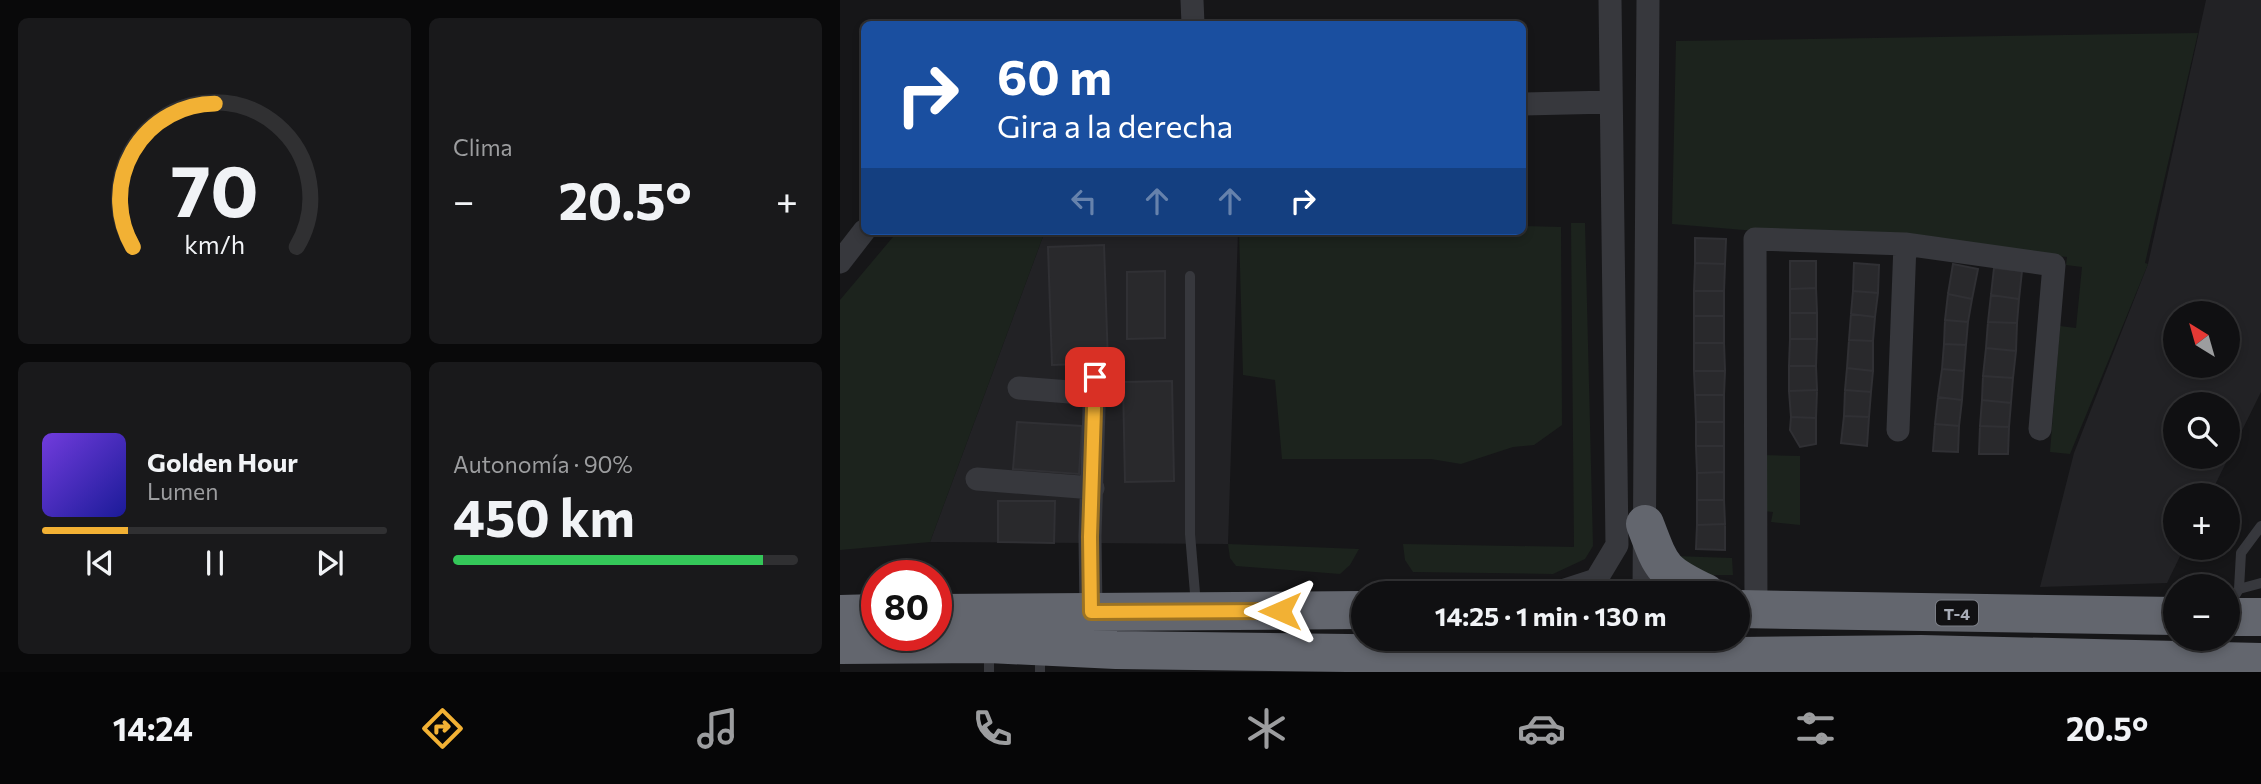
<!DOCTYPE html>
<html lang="es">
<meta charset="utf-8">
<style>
body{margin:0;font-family:Commissioner,sans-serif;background:#19191b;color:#f1f3f6;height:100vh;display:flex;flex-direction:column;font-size:26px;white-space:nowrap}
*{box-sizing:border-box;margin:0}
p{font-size:23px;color:#9c9d9f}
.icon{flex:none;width:38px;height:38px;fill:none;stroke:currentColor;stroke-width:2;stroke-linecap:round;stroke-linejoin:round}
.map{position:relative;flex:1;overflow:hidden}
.details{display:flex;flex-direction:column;gap:18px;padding:18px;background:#09090a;width:840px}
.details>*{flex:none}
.guide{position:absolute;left:21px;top:21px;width:665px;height:214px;border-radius:10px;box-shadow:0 4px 10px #0003,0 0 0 2px #303032;background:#1a4fa0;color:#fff;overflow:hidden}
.needle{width:46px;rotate:323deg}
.buttons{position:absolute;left:1323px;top:301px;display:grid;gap:14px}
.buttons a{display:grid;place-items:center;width:77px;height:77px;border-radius:50%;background:#101012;box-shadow:0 4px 10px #0003,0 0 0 2px #303032;font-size:35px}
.speed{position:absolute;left:21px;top:560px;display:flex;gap:14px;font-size:35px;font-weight:700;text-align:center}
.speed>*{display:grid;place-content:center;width:91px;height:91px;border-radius:50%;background:#101012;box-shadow:0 4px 10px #0003,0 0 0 2px #303032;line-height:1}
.speed .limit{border:10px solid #d22;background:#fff;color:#111}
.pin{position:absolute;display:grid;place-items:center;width:60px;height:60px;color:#fff;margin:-30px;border-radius:14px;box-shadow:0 4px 10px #0006}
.me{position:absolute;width:77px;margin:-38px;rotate:270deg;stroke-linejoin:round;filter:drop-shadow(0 0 5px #0008)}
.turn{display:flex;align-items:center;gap:24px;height:147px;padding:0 21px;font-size:32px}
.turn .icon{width:91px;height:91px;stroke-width:2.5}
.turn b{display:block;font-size:49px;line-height:60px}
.lanes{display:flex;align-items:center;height:66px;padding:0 21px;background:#0003;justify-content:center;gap:35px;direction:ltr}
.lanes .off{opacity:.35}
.big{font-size:52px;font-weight:700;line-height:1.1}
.details .widget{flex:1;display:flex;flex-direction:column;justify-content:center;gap:10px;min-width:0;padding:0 24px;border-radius:10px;background:#19191b}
.details .dial{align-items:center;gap:0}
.dial svg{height:182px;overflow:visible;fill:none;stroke:#303032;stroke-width:7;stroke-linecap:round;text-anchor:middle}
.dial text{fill:#f1f3f6;stroke:none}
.song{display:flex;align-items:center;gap:21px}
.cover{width:84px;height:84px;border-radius:10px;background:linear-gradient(135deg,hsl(260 70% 55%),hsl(240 70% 35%))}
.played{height:7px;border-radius:4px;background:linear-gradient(90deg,#f2b134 25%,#303032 25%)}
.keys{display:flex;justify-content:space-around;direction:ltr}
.heat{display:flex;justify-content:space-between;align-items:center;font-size:38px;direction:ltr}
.charge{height:10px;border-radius:5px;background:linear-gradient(90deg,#34c759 90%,#303032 0)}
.details .tiles{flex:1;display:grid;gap:18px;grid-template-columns:repeat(2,1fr)}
.trip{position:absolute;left:511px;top:581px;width:399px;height:70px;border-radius:35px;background:#101012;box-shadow:0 4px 10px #0003,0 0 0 2px #303032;font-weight:700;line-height:70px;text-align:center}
.menu{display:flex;height:112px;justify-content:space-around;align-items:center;background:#060607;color:#9c9d9f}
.menu .icon{width:49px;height:49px}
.menu .active{color:#f2b134}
.menu b{font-size:32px;color:#f1f3f6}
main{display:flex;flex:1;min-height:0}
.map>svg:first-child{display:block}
</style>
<main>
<section class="details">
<div class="tiles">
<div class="widget dial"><svg viewBox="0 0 100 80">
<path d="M14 69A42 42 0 1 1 86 69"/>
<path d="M14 69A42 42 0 0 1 50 6" stroke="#f2b134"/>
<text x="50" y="56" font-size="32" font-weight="700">70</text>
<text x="50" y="72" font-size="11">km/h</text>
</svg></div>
<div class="widget"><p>Clima</p>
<div class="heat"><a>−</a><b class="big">20.5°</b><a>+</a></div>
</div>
<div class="widget">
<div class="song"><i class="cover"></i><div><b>Golden Hour</b><p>Lumen</p></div></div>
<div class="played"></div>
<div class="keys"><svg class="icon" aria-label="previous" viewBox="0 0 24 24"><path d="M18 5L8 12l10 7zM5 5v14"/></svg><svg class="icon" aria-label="pause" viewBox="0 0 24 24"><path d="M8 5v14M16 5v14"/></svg><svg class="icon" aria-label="next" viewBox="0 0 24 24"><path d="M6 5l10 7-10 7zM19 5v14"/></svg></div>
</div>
<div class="widget"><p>Autonomía · 90%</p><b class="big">450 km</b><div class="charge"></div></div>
</div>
</section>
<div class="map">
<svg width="1421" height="672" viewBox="0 0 1421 672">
<rect width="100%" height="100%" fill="#161618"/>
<!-- built -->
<path fill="#222225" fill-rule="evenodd" d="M1366 0H1421V392L1370 495H1335V548H1344L1327 583 1200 587 1234 453 1308 264ZM1335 313H1388V366H1335ZM1335 404H1388V457H1335Z
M205 231H398L388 544 90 542Z"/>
<!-- green -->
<path fill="#1c231d" d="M1358 33 1305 263 1308 264 1230 454 1210 452 1220 326 1236 328 1242 267 1226 265 1227 257 832 224 836 41Z
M731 223H745L753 546 745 559 713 574 573 572 565 560 563 544 734 547Z
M683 226 721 227 722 425 694 445 673 447 621 464 591 459H442L435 380 403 375 399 231H682Z
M58 231H205L90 542 0 550V300Z
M923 455 960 456V525L931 522 933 512 923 511Z
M388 544 519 549 510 565 500 574 396 566 390 558Z
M835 556 892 558 893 575H857Z"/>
<!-- building -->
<path fill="#29292c" stroke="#303034" stroke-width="2" d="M855 238 886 239 885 264 855 263Z
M264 245 268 363 212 365 208 247Z
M950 261H976V288L950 289Z
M855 263 885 264 884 291H854Z
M1014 263 1039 265 1038 293 1013 291Z
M1113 264 1138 269 1132 299 1108 294Z
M1154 268 1182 271 1179 299 1151 295Z
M325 271V338L287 339V272Z
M976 288 977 313H950V289Z
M854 291H884V316H854Z
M1013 291 1038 293 1035 317 1011 314Z
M1108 294 1132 299 1128 322 1105 320Z
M1151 295 1179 299 1177 323 1148 322Z
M950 313H977V339H950Z
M1011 314 1035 317 1033 341 1009 340Z
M854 316H884V343H854Z
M1105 320 1128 322 1126 345 1104 344Z
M1148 322 1177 323 1176 351 1146 348Z
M950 339H977L976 366H949Z
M1009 340 1033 341V371L1007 368Z
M854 343H884L885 371H854Z
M1104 344 1126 345 1124 371 1102 369Z
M1146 348 1176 351 1173 378 1143 376Z
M949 366H976L977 390 949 391Z
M1007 368 1033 371 1031 392 1005 390Z
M1102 369 1124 371 1122 400 1098 397Z
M854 371H885L884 395H855Z
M1143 376 1173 378 1171 403 1142 400Z
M332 381 334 481 285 482 283 382Z
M977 390 976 418 951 417 949 391Z
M1005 390 1031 392 1029 417 1004 416Z
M855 395H884V422H856Z
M1098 397 1122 400 1119 426 1095 424Z
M1142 400 1171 403 1169 427 1140 426Z
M1004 416 1029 417 1027 446 1001 443Z
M951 417 976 418V444L960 447 950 430Z
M177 422 242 426 239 474 173 469Z
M856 422H884V446H856Z
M1095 424 1119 426 1118 452 1093 451Z
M1140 426 1169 427 1168 454H1139Z
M856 446H884V472L857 473Z
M884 472V500H857V473Z
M857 500H884L885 524 857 525Z
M158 501H215L214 543 158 542Z
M885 524V550L856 549 857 525Z"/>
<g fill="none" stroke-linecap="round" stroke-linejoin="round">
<!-- lane -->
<path stroke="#37383d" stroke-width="10" d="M350 276V534L356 605
M1399 589 1421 583
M1388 607 1399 589 1401 553 1421 526
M200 653V672
M149 672V651"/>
<!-- street -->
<path stroke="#37383d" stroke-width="23" d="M352 0 353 24
M682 104 771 102
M0 262 24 231
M179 388 255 394
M1058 430 1065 244
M137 479 253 488
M716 593 756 580 777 545 770 0
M804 593 808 0
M916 609 915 239 1065 244 1214 265 1200 429
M251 612 250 536 255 377"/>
<!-- highway -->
<path stroke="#63666e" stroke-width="38" d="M805 524C822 569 822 572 866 593
M898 609 1335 616
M96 613 523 610
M0 614 37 613
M1388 617H1421
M0 645 149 644 276 650 815 657 1081 654 1421 662"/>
</g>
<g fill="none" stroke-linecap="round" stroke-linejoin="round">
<defs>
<path id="route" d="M255 377 250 537 251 612 440 611"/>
</defs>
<!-- route casing -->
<use href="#route" stroke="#9d7322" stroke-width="18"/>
<!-- route -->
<use href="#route" stroke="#f2b134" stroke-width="12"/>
</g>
<g text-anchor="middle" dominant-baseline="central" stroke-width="7" stroke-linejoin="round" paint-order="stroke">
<!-- shield labels -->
<rect fill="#111113" stroke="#7b7e86" stroke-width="2" x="1096" y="600.5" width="42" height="25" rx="5"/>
<g font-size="16" font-weight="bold" fill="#a8adb8">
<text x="1117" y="613">T-4</text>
</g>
</g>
</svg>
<div class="buttons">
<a><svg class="needle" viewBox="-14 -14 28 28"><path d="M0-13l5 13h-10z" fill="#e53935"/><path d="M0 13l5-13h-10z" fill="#9c9d9f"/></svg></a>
<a><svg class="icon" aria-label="search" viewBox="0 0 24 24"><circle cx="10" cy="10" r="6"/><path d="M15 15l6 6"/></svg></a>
<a>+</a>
<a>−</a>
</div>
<div class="speed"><div class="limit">80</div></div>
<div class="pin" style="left:255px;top:377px;background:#d93025"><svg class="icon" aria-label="arrive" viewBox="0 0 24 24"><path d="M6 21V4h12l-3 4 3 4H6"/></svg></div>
<svg class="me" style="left:440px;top:611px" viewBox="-20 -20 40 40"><path d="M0-17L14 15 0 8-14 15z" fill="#f2b134" stroke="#fff" stroke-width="4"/></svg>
<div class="trip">14:25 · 1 min · 130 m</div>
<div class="guide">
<div class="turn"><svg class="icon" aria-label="right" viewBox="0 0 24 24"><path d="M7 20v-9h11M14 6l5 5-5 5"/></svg><div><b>60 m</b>Gira a la derecha</div></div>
<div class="lanes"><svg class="icon off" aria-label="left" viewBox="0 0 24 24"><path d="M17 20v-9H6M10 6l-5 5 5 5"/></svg><svg class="icon off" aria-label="ahead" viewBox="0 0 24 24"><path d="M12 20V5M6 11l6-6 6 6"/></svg><svg class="icon off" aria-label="ahead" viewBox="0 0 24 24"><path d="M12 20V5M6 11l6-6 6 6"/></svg><svg class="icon" aria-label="right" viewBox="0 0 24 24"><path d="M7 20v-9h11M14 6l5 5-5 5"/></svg></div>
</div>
</div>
</main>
<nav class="menu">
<b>14:24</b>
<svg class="icon active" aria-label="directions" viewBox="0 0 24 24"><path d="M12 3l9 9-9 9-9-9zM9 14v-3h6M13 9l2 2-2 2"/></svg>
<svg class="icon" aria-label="music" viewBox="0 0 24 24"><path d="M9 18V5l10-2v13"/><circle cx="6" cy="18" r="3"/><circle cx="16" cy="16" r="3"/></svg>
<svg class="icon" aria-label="phone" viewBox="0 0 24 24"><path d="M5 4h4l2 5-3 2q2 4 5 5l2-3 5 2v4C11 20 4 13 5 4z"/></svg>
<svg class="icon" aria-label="climate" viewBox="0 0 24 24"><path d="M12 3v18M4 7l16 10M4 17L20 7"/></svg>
<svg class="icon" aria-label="car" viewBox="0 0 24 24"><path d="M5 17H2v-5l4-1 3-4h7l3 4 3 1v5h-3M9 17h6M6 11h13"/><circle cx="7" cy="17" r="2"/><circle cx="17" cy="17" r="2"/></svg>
<svg class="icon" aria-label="filters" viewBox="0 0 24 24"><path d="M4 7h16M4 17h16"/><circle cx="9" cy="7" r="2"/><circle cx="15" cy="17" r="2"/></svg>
<b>20.5°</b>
</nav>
